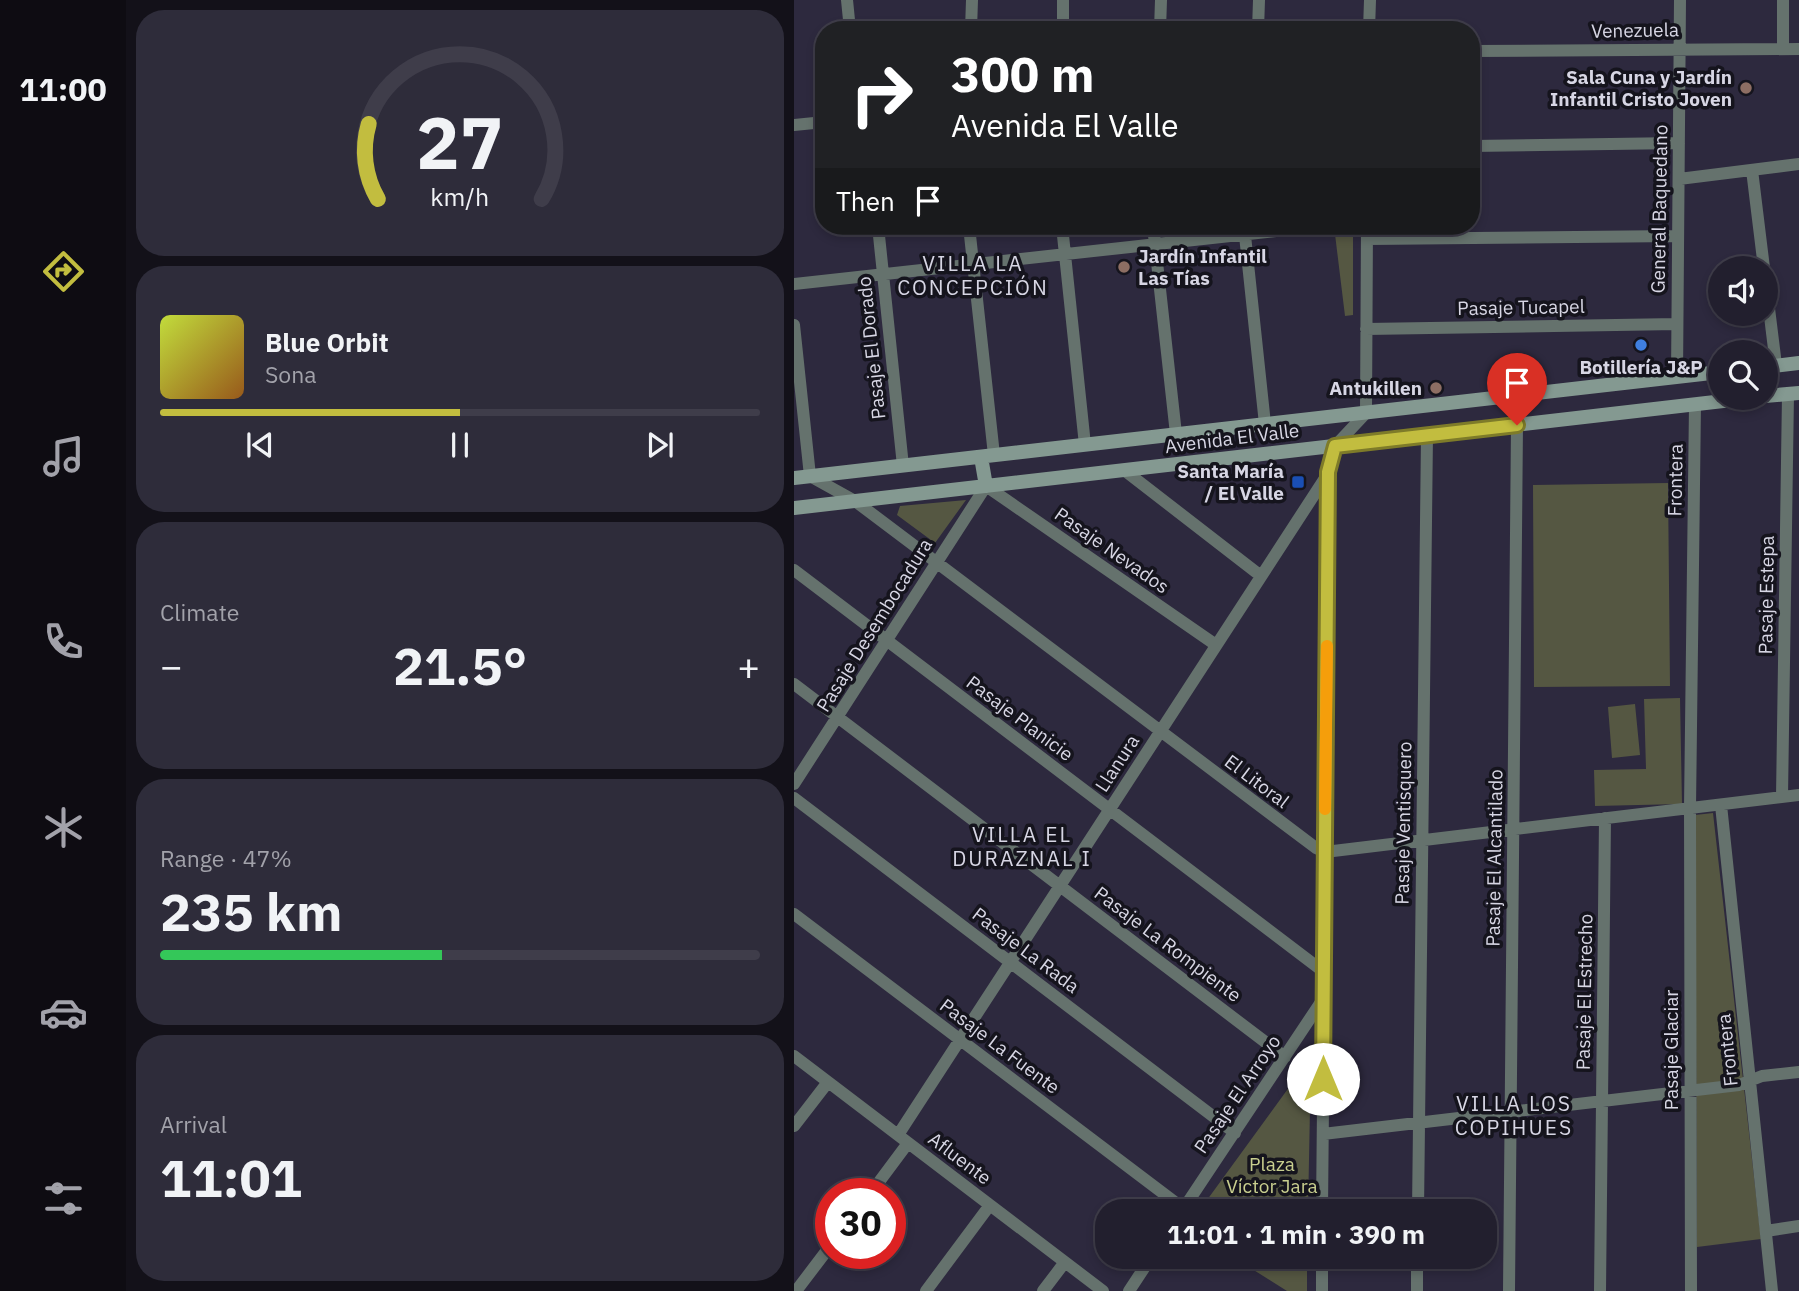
<!DOCTYPE html>
<meta charset="utf-8">
<style>
body{margin:0;font-family:"IBM Plex Sans",sans-serif;background:#2e2c3a;color:#f1f3f6;height:100vh;display:flex;flex-direction:column;font-size:26px;white-space:nowrap}
*{box-sizing:border-box;margin:0}
p{font-size:23px;color:#a2a2aa}
.icon{flex:none;width:38px;height:38px;fill:none;stroke:currentColor;stroke-width:2;stroke-linecap:round;stroke-linejoin:round}
.map{position:relative;flex:1;overflow:hidden}
.sheet{display:flex;flex-direction:column;gap:10px;padding:10px;background:#131119;width:668px}
.sheet>*{flex:none}
.top-card{position:absolute;left:21px;top:21px;width:665px;height:214px;border-radius:28px;box-shadow:0 4px 10px #0003,0 0 0 2px #3f3d4a;background:#202124;color:#fff;overflow:hidden}
.fabs{position:absolute;left:914px;top:256px;display:grid;gap:14px}
.fabs a{display:grid;place-items:center;width:70px;height:70px;border-radius:50%;background:#221f2e;box-shadow:0 4px 10px #0003,0 0 0 2px #3f3d4a;font-size:35px}
.speed{position:absolute;left:21px;top:1178px;display:flex;gap:14px;font-size:35px;font-weight:700;text-align:center}
.speed>*{display:grid;place-content:center;width:91px;height:91px;border-radius:50%;background:#221f2e;box-shadow:0 4px 10px #0003,0 0 0 2px #3f3d4a;line-height:1}
.speed .limit{border:10px solid #d22;background:#fff;color:#111}
.pin{position:absolute;display:grid;place-items:center;width:60px;height:60px;color:#fff;margin:-72px -30px;border-radius:50% 50% 50% 0;rotate:-45deg;box-shadow:0 0 7px #0007}
.pin .icon{rotate:45deg}
.me{position:absolute;width:77px;margin:-38px;rotate:0deg;stroke-linejoin:round;filter:drop-shadow(0 0 5px #0008)}
.turn{display:flex;align-items:center;gap:24px;height:147px;padding:0 21px;font-size:32px}
.turn .icon{width:91px;height:91px;stroke-width:2.5}
.turn b{display:block;font-size:49px;line-height:60px}
.then{display:flex;align-items:center;height:66px;padding:0 21px;background:#0003;gap:14px;font-size:26px}
.big{font-size:52px;font-weight:700;line-height:1.1}
.sheet .card{flex:1;display:flex;flex-direction:column;justify-content:center;gap:10px;min-width:0;padding:0 24px;border-radius:28px;background:#2e2c3a}
.sheet .dial{align-items:center;gap:0}
.dial svg{height:182px;overflow:visible;fill:none;stroke:#3f3d4a;stroke-width:7;stroke-linecap:round;text-anchor:middle}
.dial text{fill:#f1f3f6;stroke:none}
.song{display:flex;align-items:center;gap:21px}
.cover{width:84px;height:84px;border-radius:10px;background:linear-gradient(135deg,hsl(70 70% 55%),hsl(30 70% 35%))}
.played{height:7px;border-radius:4px;background:linear-gradient(90deg,#c2bd3f 50%,#3f3d4a 50%)}
.keys{display:flex;justify-content:space-around;direction:ltr}
.heat{display:flex;justify-content:space-between;align-items:center;font-size:38px;direction:ltr}
.charge{height:10px;border-radius:5px;background:linear-gradient(90deg,#34c759 47%,#3f3d4a 0)}
.trip{position:absolute;left:301px;top:1199px;width:402px;height:70px;border-radius:28px;background:#221f2e;box-shadow:0 4px 10px #0003,0 0 0 2px #3f3d4a;font-weight:700;line-height:70px;text-align:center}
main{display:flex;flex:1;min-height:0}
.menu{display:flex;flex-direction:column;width:126px;justify-content:space-around;align-items:center;background:#0e0c12;color:#a2a2aa}
.menu .icon{width:49px;height:49px}
.menu .active{color:#c2bd3f}
.menu b{font-size:32px;color:#f1f3f6}
.map>svg:first-child{display:block}
</style>
<main>
<nav class="menu">
<b>11:00</b>
<svg class="icon active" aria-label="directions" viewBox="0 0 24 24"><path d="M12 3l9 9-9 9-9-9zM9 14v-3h6M13 9l2 2-2 2"/></svg>
<svg class="icon" aria-label="music" viewBox="0 0 24 24"><path d="M9 18V5l10-2v13"/><circle cx="6" cy="18" r="3"/><circle cx="16" cy="16" r="3"/></svg>
<svg class="icon" aria-label="phone" viewBox="0 0 24 24"><path d="M5 4h4l2 5-3 2q2 4 5 5l2-3 5 2v4C11 20 4 13 5 4z"/></svg>
<svg class="icon" aria-label="climate" viewBox="0 0 24 24"><path d="M12 3v18M4 7l16 10M4 17L20 7"/></svg>
<svg class="icon" aria-label="car" viewBox="0 0 24 24"><path d="M5 17H2v-5l4-1 3-4h7l3 4 3 1v5h-3M9 17h6M6 11h13"/><circle cx="7" cy="17" r="2"/><circle cx="17" cy="17" r="2"/></svg>
<svg class="icon" aria-label="filters" viewBox="0 0 24 24"><path d="M4 7h16M4 17h16"/><circle cx="9" cy="7" r="2"/><circle cx="15" cy="17" r="2"/></svg>
</nav>
<section class="sheet">
<div class="card dial"><svg viewBox="0 0 100 80">
<path d="M14 69A42 42 0 1 1 86 69"/>
<path d="M14 69A42 42 0 0 1 10 36" stroke="#c2bd3f"/>
<text x="50" y="56" font-size="32" font-weight="700">27</text>
<text x="50" y="72" font-size="11">km/h</text>
</svg></div>
<div class="card">
<div class="song"><i class="cover"></i><div><b>Blue Orbit</b><p>Sona</p></div></div>
<div class="played"></div>
<div class="keys"><svg class="icon" aria-label="previous" viewBox="0 0 24 24"><path d="M18 5L8 12l10 7zM5 5v14"/></svg><svg class="icon" aria-label="pause" viewBox="0 0 24 24"><path d="M8 5v14M16 5v14"/></svg><svg class="icon" aria-label="next" viewBox="0 0 24 24"><path d="M6 5l10 7-10 7zM19 5v14"/></svg></div>
</div>
<div class="card"><p>Climate</p>
<div class="heat"><a>−</a><b class="big">21.5°</b><a>+</a></div>
</div>
<div class="card"><p>Range · 47%</p><b class="big">235 km</b><div class="charge"></div></div>
<div class="card"><p>Arrival</p><b class="big">11:01</b></div>
</section>
<div class="map">
<svg width="1005" height="1291" viewBox="0 0 1005 1291">
<rect width="100%" height="100%" fill="#2d293e"/>
<!-- green -->
<path fill="#555742" d="M540 226H559V315L551 316Z
M874 483 876 686 740 687 739 485Z
M172 500 141 543 103 515 106 506Z
M886 698 888 804 801 806 800 770 852 769 850 699Z
M841 704 846 755 818 758 814 707Z
M919 813 967 1239 903 1247 901 815Z
M517 1057 514 1211H405Z
M439 1257H513V1291H493Z"/>
<g fill="none" stroke-linecap="round" stroke-linejoin="round">
<!-- street -->
<path stroke="#65726d" stroke-width="12" d="M53 0 56 30
M130 30 177 24
M177 30 178 0
M269 30V0
M366 30 367 0
M464 30 465 0
M575 30 576 0
M989 49V0
M677 51 1005 49
M0 125 30 122
M677 146 885 143
M958 170 970 268
M885 179 1005 164
M84 226 109 466
M175 226 200 455
M268 226 291 445
M359 226 382 434
M450 226 471 424
M573 239 884 236
M971 276 982 365
M0 284 527 226
M0 325 16 476 61 501 522 848 531 852 1005 795
M572 329 883 324
M883 377 886 0
M330 470 467 576
M0 570 530 972
M0 684 491 1057
M0 784 192 486 422 645
M988 797 994 394
M0 798 441 1133
M927 805 978 1291
M0 914 390 1209
M0 1056 309 1291
M0 1126 34 1082
M529 1134 945 1085 968 1076 1005 1072
M104 1135 535 472 541 446 572 413 573 226
M76 1194 114 1143
M388 1211 529 999
M528 1211 535 472
M624 1211 633 435
M972 1231 1005 1226
M2 1291 37 1245
M132 1291 196 1205
M249 1291 271 1262
M335 1291 358 1256
M528 1291V1256
M623 1291V1256
M715 1291 723 425
M806 1291 811 818
M897 1291 896 808 901 404"/>
<!-- secondary -->
<path stroke="#849991" stroke-width="14" d="M971 367 1005 363
M971 396 1005 393
M187 457 192 486
M0 478 926 372
M0 508 964 397"/>
</g>
<g fill="none" stroke-linecap="round" stroke-linejoin="round">
<defs>
<path id="route" d="M529 1079 534 472 541 446 723 425"/>
</defs>
<!-- route casing -->
<use href="#route" stroke="#7e7b29" stroke-width="18"/>
<!-- route -->
<use href="#route" stroke="#c2bd3f" stroke-width="12"/>
<!-- slow -->
<path stroke="#f59e0b" stroke-width="12" d="M531 809 533 646"/>
</g>
<!-- markers -->
<g fill="#8d6e63" stroke="#15141d" stroke-width="2.5">
<circle cx="952" cy="88" r="7"/>
<circle cx="330" cy="267" r="7"/>
<circle cx="642" cy="388" r="7"/>
</g>
<circle fill="#3f7fe0" stroke="#15141d" stroke-width="2.5" cx="847" cy="345" r="7"/>
<rect fill="#1a4fb4" stroke="#15141d" stroke-width="2.5" x="497" y="475" width="14" height="14" rx="3.5"/>
<g text-anchor="middle" dominant-baseline="central" stroke-width="7" stroke-linejoin="round" paint-order="stroke">
<!-- street labels -->
<g font-size="19" fill="#d7d6e4" stroke="#15141d">
<text transform="translate(841 30) rotate(-1)">Venezuela</text>
<text transform="translate(865 209) rotate(-89)">General Baquedano</text>
<text transform="translate(727 307) rotate(-1)">Pasaje Tucapel</text>
<text transform="translate(77 348) rotate(-96)">Pasaje El Dorado</text>
<text transform="translate(438 438) rotate(-7)">Avenida El Valle</text>
<text transform="translate(881 480) rotate(-89)">Frontera</text>
<text transform="translate(318 550) rotate(35)">Pasaje Nevados</text>
<text transform="translate(972 595) rotate(-89)">Pasaje Estepa</text>
<text transform="translate(80 625) rotate(-58)">Pasaje Desembocadura</text>
<text transform="translate(226 718) rotate(37)">Pasaje Planicie</text>
<text transform="translate(323 763) rotate(-57)">Llanura</text>
<text transform="translate(463 781) rotate(37)">El Litoral</text>
<text transform="translate(609 823) rotate(-89)">Pasaje Ventisquero</text>
<text transform="translate(700 858) rotate(-89)">Pasaje El Alcantilado</text>
<text transform="translate(374 944) rotate(37)">Pasaje La Rompiente</text>
<text transform="translate(232 950) rotate(37)">Pasaje La Rada</text>
<text transform="translate(790 992) rotate(-89)">Pasaje El Estrecho</text>
<text transform="translate(206 1046) rotate(37)">Pasaje La Fuente</text>
<text transform="translate(877 1050) rotate(-90)">Pasaje Glaciar</text>
<text transform="translate(933 1050) rotate(-96)">Frontera</text>
<text transform="translate(443 1094) rotate(-56)">Pasaje El Arroyo</text>
<text transform="translate(166 1158) rotate(37)">Afluente</text>
</g>
<!-- poi labels -->
<g font-size="19" font-weight="bold" fill="#d7d6e4" stroke="#15141d" text-anchor="end">
<text x="938" y="77">Sala Cuna y Jardín<tspan x="938" dy="22">Infantil Cristo Joven</tspan></text>
<text x="344" y="256" text-anchor="start">Jardín Infantil<tspan x="344" dy="22">Las Tías</tspan></text>
<text x="847" y="367" text-anchor="middle">Botillería J&amp;P</text>
<text x="628" y="388">Antukillen</text>
<text x="490" y="471">Santa María<tspan x="490" dy="22">/ El Valle</tspan></text>
</g>
<!-- park labels -->
<g font-size="19" fill="#c9cf8f" stroke="#15141d">
<text x="478" y="1164">Plaza<tspan x="478" dy="22">Víctor Jara</tspan></text>
</g>
<!-- neighbourhood labels -->
<g font-size="21" letter-spacing="2" fill="#d7d6e4" stroke="#15141d">
<text x="179" y="263">VILLA LA<tspan x="179" dy="24">CONCEPCIÓN</tspan></text>
<text x="228" y="834">VILLA EL<tspan x="228" dy="24">DURAZNAL I</tspan></text>
<text x="720" y="1103">VILLA LOS<tspan x="720" dy="24">COPIHUES</tspan></text>
</g>
</g>
</svg>
<div class="fabs">
<a><svg class="icon" aria-label="sound" viewBox="0 0 24 24"><path d="M4 9h4l5-4v14l-5-4H4zM17 9q2 3 0 6"/></svg></a>
<a><svg class="icon" aria-label="search" viewBox="0 0 24 24"><circle cx="10" cy="10" r="6"/><path d="M15 15l6 6"/></svg></a>
</div>
<div class="speed"><div class="limit">30</div></div>
<div class="pin" style="left:723px;top:425px;background:#d93025"><svg class="icon" aria-label="arrive" viewBox="0 0 24 24"><path d="M6 21V4h12l-3 4 3 4H6"/></svg></div>
<svg class="me" style="left:529px;top:1079px" viewBox="-20 -20 40 40"><circle r="19" fill="#fff"/><path d="M0-13L10 11 0 6-10 11z" fill="#c2bd3f"/></svg>
<div class="trip">11:01 · 1 min · 390 m</div>
<div class="top-card">
<div class="turn"><svg class="icon" aria-label="right" viewBox="0 0 24 24"><path d="M7 20v-9h11M14 6l5 5-5 5"/></svg><div><b>300 m</b>Avenida El Valle</div></div>
<div class="then">Then<svg class="icon" aria-label="arrive" viewBox="0 0 24 24"><path d="M6 21V4h12l-3 4 3 4H6"/></svg></div>
</div>
</div>
</main>
